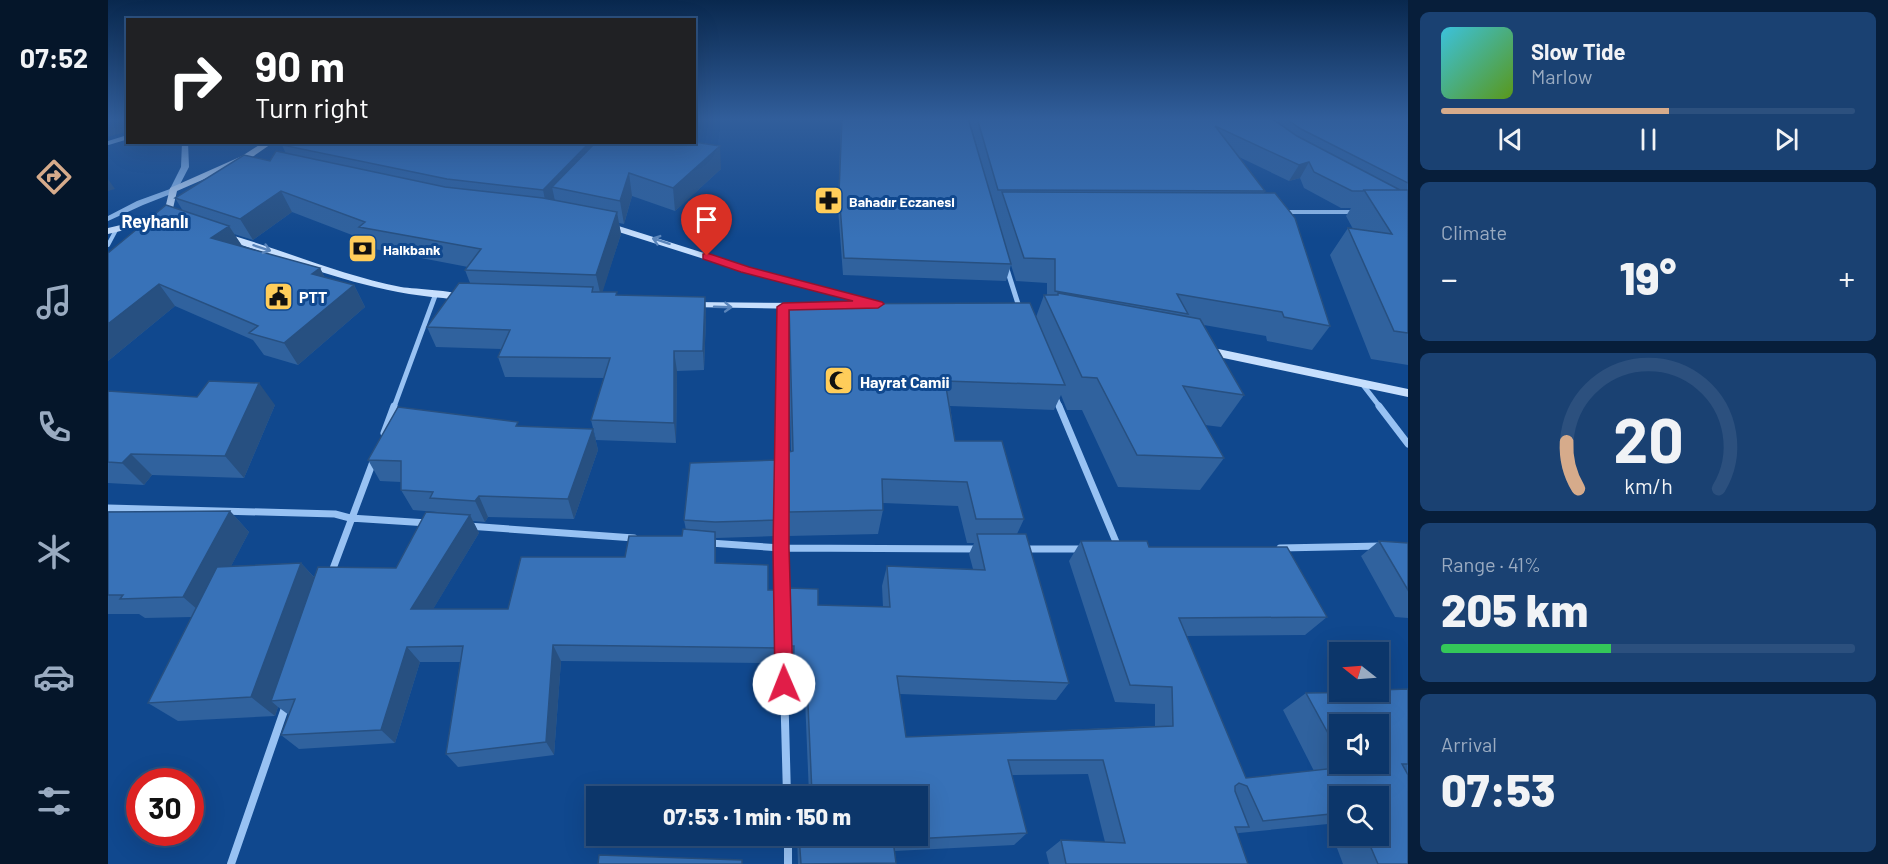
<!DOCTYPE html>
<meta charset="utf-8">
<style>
body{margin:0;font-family:Barlow,sans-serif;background:#1a4172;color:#f1f3f6;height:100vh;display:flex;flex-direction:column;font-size:22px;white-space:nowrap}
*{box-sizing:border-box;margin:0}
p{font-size:20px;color:#9aabc1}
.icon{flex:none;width:33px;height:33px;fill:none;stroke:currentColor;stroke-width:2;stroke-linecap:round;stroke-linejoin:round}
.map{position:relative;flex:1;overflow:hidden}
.panel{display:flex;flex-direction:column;gap:12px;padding:12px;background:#071e3a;width:480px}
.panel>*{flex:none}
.banner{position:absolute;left:18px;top:18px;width:570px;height:126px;border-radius:0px;box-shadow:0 6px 24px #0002,0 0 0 2px #2c507e;background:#202124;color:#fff;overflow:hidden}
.needle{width:39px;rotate:287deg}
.controls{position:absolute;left:1221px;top:642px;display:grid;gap:12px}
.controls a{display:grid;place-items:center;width:60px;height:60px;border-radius:0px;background:#0c366a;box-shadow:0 6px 24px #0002,0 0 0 2px #2c507e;font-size:30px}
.speed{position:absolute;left:18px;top:768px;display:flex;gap:12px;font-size:30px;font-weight:700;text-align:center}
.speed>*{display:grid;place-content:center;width:78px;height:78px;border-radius:50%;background:#0c366a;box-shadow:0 6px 24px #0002,0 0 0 2px #2c507e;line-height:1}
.speed .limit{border:9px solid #d22;background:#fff;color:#111}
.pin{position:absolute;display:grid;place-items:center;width:51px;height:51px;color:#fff;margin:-62px -26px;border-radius:50% 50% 50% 0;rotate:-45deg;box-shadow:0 0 6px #0007}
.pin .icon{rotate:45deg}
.me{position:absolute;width:66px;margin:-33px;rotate:359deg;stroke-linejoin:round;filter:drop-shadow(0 0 4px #0008)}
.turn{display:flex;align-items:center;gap:21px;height:126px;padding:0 30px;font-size:27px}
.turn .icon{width:78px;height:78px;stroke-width:2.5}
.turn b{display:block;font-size:42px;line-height:51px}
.big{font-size:45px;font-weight:800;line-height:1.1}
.panel .card{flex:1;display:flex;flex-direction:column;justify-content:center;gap:9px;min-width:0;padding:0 21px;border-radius:9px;background:#1a4172}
.panel .dial{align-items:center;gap:0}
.dial svg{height:156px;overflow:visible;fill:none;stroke:#2c507e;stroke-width:7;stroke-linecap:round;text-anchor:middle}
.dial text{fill:#f1f3f6;stroke:none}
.song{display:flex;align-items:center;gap:18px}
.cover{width:72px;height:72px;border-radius:9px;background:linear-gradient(135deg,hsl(190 70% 55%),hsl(90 70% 35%))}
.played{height:6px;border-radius:3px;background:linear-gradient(90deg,#d6ab8b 55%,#2c507e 55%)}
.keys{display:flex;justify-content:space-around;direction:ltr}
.heat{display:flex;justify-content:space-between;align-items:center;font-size:33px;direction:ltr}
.charge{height:9px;border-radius:4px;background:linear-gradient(90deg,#34c759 41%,#2c507e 0)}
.trip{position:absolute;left:478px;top:786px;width:342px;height:60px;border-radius:0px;background:#0c366a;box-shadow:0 6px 24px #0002,0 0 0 2px #2c507e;font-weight:800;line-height:60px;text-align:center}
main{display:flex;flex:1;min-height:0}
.tab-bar{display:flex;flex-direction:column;width:108px;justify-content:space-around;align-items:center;background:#05162a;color:#9aabc1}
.tab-bar .icon{width:42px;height:42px}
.tab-bar .active{color:#d6ab8b}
.tab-bar b{font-size:27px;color:#f1f3f6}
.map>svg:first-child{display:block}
</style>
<main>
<nav class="tab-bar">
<b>07:52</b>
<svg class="icon active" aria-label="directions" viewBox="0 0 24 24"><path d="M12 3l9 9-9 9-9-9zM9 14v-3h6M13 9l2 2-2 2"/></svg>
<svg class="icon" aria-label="music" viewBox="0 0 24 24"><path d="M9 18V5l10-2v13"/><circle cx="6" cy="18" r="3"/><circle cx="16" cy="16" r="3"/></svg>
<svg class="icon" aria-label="phone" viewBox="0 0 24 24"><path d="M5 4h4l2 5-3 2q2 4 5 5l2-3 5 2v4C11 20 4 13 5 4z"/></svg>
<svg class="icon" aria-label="climate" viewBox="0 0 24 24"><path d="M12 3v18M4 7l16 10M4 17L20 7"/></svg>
<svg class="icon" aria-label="car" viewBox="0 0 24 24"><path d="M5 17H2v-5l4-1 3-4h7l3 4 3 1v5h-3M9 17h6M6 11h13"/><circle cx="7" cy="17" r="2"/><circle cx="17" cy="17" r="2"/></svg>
<svg class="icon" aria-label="filters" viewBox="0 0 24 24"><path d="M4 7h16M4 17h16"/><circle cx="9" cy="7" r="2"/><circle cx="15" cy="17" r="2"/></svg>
</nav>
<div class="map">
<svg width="1300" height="864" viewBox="0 0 1300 864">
<rect width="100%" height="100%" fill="#10488e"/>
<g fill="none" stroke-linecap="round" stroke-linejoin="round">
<!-- minor-far3 -->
<path stroke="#98c2f3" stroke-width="4" d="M0 143 20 137
M1176 212H1246
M0 245 8 230"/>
<!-- minor-far2 -->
<path stroke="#98c2f3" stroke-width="5" d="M898 266 912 310
M1255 385 1272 407
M947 395 952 407
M286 407 327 296
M674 407 675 307"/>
<!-- minor-far1 -->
<path stroke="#98c2f3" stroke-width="7" d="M674 406V610
M951 406 1011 549
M1271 406 1300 444
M276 433 286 406
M0 508 227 514 242 518 320 523
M360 526 526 538
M602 543 673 548 871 549
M1172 548 1273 546
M914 549H976
M223 574 266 459"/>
<!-- minor -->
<path stroke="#98c2f3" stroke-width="8" d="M674 608 679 796
M680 836V864
M123 864 178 705"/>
<!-- tertiary -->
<path fill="#98c2f3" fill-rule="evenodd" d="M74 142H80L81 167 68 192 35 205 0 221V216L29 201 62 189 73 167Z"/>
<!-- secondary -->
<path fill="#c7dffd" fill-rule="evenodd" d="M156 142H166L140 160 69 191 63 217 59 220 56 219 55 217 62 188 134 156Z
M51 216 55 219 54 221 0 234V228Z
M498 222 640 267 774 302 775 304 770 307 634 271 495 227 494 225Z
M116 233C176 250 232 275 293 287 307 289 354 291 361 297 354 302 343 299 335 298 258 292 185 262 113 238V234Z
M583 302 695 303 700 306 695 309 579 307 578 305Z
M1096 346 1300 389V397L1092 353 1091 350 1092 347Z"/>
</g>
<!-- wall -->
<path fill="#30629e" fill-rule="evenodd" d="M733 118H860L872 158 861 118H1300V365L1263 359 1222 255 1240 228 1245 229 1238 216 1243 208H1233L1196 188 1192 178 1181 181 1131 157 1157 191 1156 193 1222 326 1204 350 1159 341 1158 336 1096 325 1136 395 1113 427 1097 425 1116 458 1092 490 1010 487 974 410H959L953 395 946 410 842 406 847 441 916 519 909 534 961 683 948 700 792 694 798 737 1047 726V704L1007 702 961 561 973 541 1041 547 1219 617 1197 635 1078 636 1138 778 1206 771 1175 710 1198 693 1300 689V864H1235L1220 824 1131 833 1129 834 1140 864H941L938 852 953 840 997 842 980 774 904 775 919 833 906 845 787 851 788 864H690L689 836H810L701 794 697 699 684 698V664L682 663 680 607 682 588 710 605 775 607 774 586 779 566 865 569 861 554 866 543H859L850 506 775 503V510L770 534 680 536V476L681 452 683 451 680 329 681 304 928 317 936 295H939V283L908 281 903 265 898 281 735 275 730 208ZM1232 724 1270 764H1232ZM1232 796H1270V836H1232Z
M174 145 613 169 567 211 524 196 516 224 511 223 513 234 494 292 509 295 597 297 598 317 596 370 569 371 568 443 488 440 483 420 496 378 397 377 390 357 393 349 328 347 319 327 362 283 357 270 360 267 261 248 257 240 184 212 145 240 126 234 134 247 212 268 217 278 246 285 257 307 190 365 156 355 145 340 67 306 0 361 75 211 67 198 162 161 178 154Z
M0 391 167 405 136 478 44 475 36 485 0 483Z
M411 426 485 429 490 450 466 519 380 517 377 522 365 521 371 533 325 609H400L517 557 574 536 578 530 576 520H669L668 536 608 538V563L660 590 670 648 669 663 453 661 446 755 350 767 338 754 352 662H312L287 743 191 749 173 735 181 715 170 707 167 716 70 721 40 703 84 617 37 618 31 614H0V512L122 511 141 532 123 566 193 563 207 578 288 568 330 513 329 512 305 510 293 490V482L272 481 260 460Z
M1271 541 1300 543V618L1287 617 1253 556Z"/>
<!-- shaded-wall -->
<path fill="#275081" d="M0 118H20V131L0 137Z
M482 142H497L444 187 447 201 439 209 435 190Z
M612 146 613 169 567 211 565 188Z
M1201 162 1192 178 1181 181 1191 165Z
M521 173 524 196 516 224 512 201Z
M0 179 7 189 0 191Z
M173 191 184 212 145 240 132 219Z
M509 212 513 234 493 297 488 275Z
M121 226 135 247 103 238Z
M212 268 223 290 204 274Z
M51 284 67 306 0 361V324Z
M246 285 257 307 190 365 176 343Z
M597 297 598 317 596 370 595 351Z
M566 351 569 371 568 443 566 423Z
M151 383 167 405 136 478 117 456Z
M485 429 490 450 466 519 460 499Z
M23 454 44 475 36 485 14 463Z
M371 496 380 517 377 522 367 501Z
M122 511 141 532 97 616 75 597Z
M362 515 371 533 315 626 303 609Z
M607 532 608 549V580L607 563Z
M193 563 213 585 163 701 170 707 167 716 143 697Z
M445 645 453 661 446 755 438 742Z
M299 647 312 662 287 743 273 730Z"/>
<!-- building -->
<path fill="#3872b8" stroke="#275081" stroke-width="1.5" d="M734 118H860L903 264 736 258 731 192Z
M869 118H1163L1189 136 1292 190H1256L1255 191H1244L1206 172 1201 162 1191 165 1107 126 1157 191 890 190Z
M1177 118H1300V183L1193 129Z
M175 142H482L435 190 339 179 174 145Z
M488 142H586L612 146 565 188 521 173 512 201 444 187Z
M168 151 337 187 435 198 509 212 488 275 357 270 373 249 251 227 257 222 173 191 132 219 67 198 136 155 162 161Z
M1256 190H1300V333L1286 331 1240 228 1284 234Z
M894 192 1167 193 1187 218 1222 326 1176 317 1174 312 1069 294 1080 314 947 291V259L916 258Z
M58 205 121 226 103 238 212 268 204 274 246 285 176 343 141 333 150 326 51 284 0 324V253Z
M351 283 485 287 484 292H509L508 295 597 297 595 351H566V423L483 420 502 358 390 357 402 330 319 327Z
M950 293 1092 319 1136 395 1075 386 1116 458 1029 455 989 378 974 377 936 295H950Z
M922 303 957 385 837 381 847 441H894L916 519H868L859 482 774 479 775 510 681 512V452L685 451 681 304Z
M101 381 151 383 117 456 23 454 14 463 0 462V391L89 397Z
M290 407 410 422 408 426 485 429 460 499 371 496 367 501 322 498 325 492 293 490V461L260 460Z
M669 460V520L607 522 576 520 582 463Z
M122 511 75 597 12 599 15 595H0V512Z
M318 512 362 515 303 609H400L413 557H517L521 536H574L575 529 607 532V563L660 565V590H668L670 648 445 645 438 742 338 754 355 646 299 647 273 730 173 735 187 699 163 701 210 567 288 568Z
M869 534H918L961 683 789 676 798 737 1065 726 1064 687 1022 685 973 541H1039L1041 547H1179L1219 617 1071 618 1138 778 1238 767 1236 764H1270V724H1232V755L1198 693 1270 692V690L1300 689V764H1294L1300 775V864H1270L1258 836H1270V796H1232V813L1155 821 1139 786 1131 783 1127 786V791L1141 827H1127L1140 864H958L953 840 1017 843 995 760H900L919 833 785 840 788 863 693 864 691 836H810V796H690V794H704L699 682 685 681 686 646H683L682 588 710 589V605L782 607 779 566 877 570Z
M1271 541 1300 543V590Z
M193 563 143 697 40 703 109 567Z
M491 855 634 860V864H490Z"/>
<!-- one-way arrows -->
<defs><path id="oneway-shaft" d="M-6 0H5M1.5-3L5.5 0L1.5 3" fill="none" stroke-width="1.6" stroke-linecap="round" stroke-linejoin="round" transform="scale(1.5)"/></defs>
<g stroke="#5984ba">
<use href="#oneway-shaft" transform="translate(553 241) rotate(-162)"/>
<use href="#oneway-shaft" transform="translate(154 248) rotate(18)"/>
<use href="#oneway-shaft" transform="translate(615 307) rotate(2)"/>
</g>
<!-- sky -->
<linearGradient id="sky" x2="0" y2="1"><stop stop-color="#09284e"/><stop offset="0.5" stop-color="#315e9b"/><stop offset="1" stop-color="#315e9b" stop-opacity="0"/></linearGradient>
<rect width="1300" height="238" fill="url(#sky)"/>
<!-- route -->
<path fill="#e11d48" stroke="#92132f" stroke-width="1.5" d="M599 253 641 267 774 302 776 304 770 308 681 310V548L685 684 683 690 676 692 670 690 667 684 665 548 669 307 675 303 745 301 633 272 595 259V254Z"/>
<!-- icons -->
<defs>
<symbol id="pharmacy-square" viewBox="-11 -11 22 22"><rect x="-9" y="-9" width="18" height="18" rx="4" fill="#ffcd5a" stroke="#10488e"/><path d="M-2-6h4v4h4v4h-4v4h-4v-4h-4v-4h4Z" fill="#111"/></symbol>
<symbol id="bank-square" viewBox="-11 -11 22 22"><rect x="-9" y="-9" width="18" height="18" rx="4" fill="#ffcd5a" stroke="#10488e"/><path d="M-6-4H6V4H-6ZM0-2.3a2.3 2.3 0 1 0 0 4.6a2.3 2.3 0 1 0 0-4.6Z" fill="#111"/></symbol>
<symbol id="civic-square" viewBox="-11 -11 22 22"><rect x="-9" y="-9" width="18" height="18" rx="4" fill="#ffcd5a" stroke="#10488e"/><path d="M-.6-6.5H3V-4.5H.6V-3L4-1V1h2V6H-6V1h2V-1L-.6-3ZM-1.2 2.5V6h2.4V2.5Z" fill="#111"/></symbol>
<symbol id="mosque-square" viewBox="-11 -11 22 22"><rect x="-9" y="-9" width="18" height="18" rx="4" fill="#ffcd5a" stroke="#10488e"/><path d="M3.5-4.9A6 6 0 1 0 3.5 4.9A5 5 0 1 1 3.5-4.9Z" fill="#111"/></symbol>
</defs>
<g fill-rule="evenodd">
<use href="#pharmacy-square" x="704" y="184" width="33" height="33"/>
<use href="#bank-square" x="238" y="232" width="33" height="33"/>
<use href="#civic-square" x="154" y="280" width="33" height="33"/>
<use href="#mosque-square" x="714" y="364" width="33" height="33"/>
</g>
<g text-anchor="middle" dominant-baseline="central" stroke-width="6" stroke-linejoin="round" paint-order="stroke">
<!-- far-poi labels -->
<g font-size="14" font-weight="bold" fill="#fff" stroke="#10488e" text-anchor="start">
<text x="741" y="201">Bahadır Eczanesi</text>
<text x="275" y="249">Halkbank</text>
</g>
<!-- poi labels -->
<g font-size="16" font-weight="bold" fill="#fff" stroke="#10488e" text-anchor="start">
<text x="191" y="296">PTT</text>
<text x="752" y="381">Hayrat Camii</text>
</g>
<!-- far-district labels -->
<g font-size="18" font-weight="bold" fill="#fff" stroke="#10488e">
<text x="47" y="221">Reyhanlı</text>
</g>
</g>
</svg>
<div class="controls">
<a><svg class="needle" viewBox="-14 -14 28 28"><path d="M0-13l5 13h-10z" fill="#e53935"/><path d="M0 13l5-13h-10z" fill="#9aabc1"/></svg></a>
<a><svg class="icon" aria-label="sound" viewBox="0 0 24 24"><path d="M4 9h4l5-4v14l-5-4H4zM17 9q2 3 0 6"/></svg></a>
<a><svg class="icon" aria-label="search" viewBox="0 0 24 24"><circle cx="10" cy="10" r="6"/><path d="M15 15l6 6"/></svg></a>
</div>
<div class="speed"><div class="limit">30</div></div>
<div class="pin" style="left:599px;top:256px;background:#d93025"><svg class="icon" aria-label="arrive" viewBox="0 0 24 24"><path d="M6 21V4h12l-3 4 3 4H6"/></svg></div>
<svg class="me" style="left:676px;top:684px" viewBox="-20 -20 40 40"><circle r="19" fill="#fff"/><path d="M0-13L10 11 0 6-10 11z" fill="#e11d48"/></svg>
<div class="trip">07:53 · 1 min · 150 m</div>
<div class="banner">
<div class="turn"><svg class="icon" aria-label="right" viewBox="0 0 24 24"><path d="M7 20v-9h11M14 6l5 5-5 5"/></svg><div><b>90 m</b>Turn right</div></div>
</div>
</div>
<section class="panel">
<div class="card">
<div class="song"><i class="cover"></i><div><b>Slow Tide</b><p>Marlow</p></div></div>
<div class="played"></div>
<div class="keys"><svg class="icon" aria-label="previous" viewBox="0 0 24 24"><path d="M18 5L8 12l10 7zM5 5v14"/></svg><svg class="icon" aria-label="pause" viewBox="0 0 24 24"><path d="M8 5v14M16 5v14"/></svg><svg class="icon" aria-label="next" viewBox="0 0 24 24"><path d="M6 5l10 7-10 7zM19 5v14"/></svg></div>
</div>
<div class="card"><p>Climate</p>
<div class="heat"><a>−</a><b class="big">19°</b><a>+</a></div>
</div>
<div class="card dial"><svg viewBox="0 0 100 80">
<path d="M14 69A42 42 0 1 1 86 69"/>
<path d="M14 69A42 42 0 0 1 8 45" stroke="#d6ab8b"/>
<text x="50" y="56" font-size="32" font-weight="700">20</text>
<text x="50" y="72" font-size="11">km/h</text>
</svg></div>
<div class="card"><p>Range · 41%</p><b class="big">205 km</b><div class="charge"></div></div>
<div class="card"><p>Arrival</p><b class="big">07:53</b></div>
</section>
</main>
